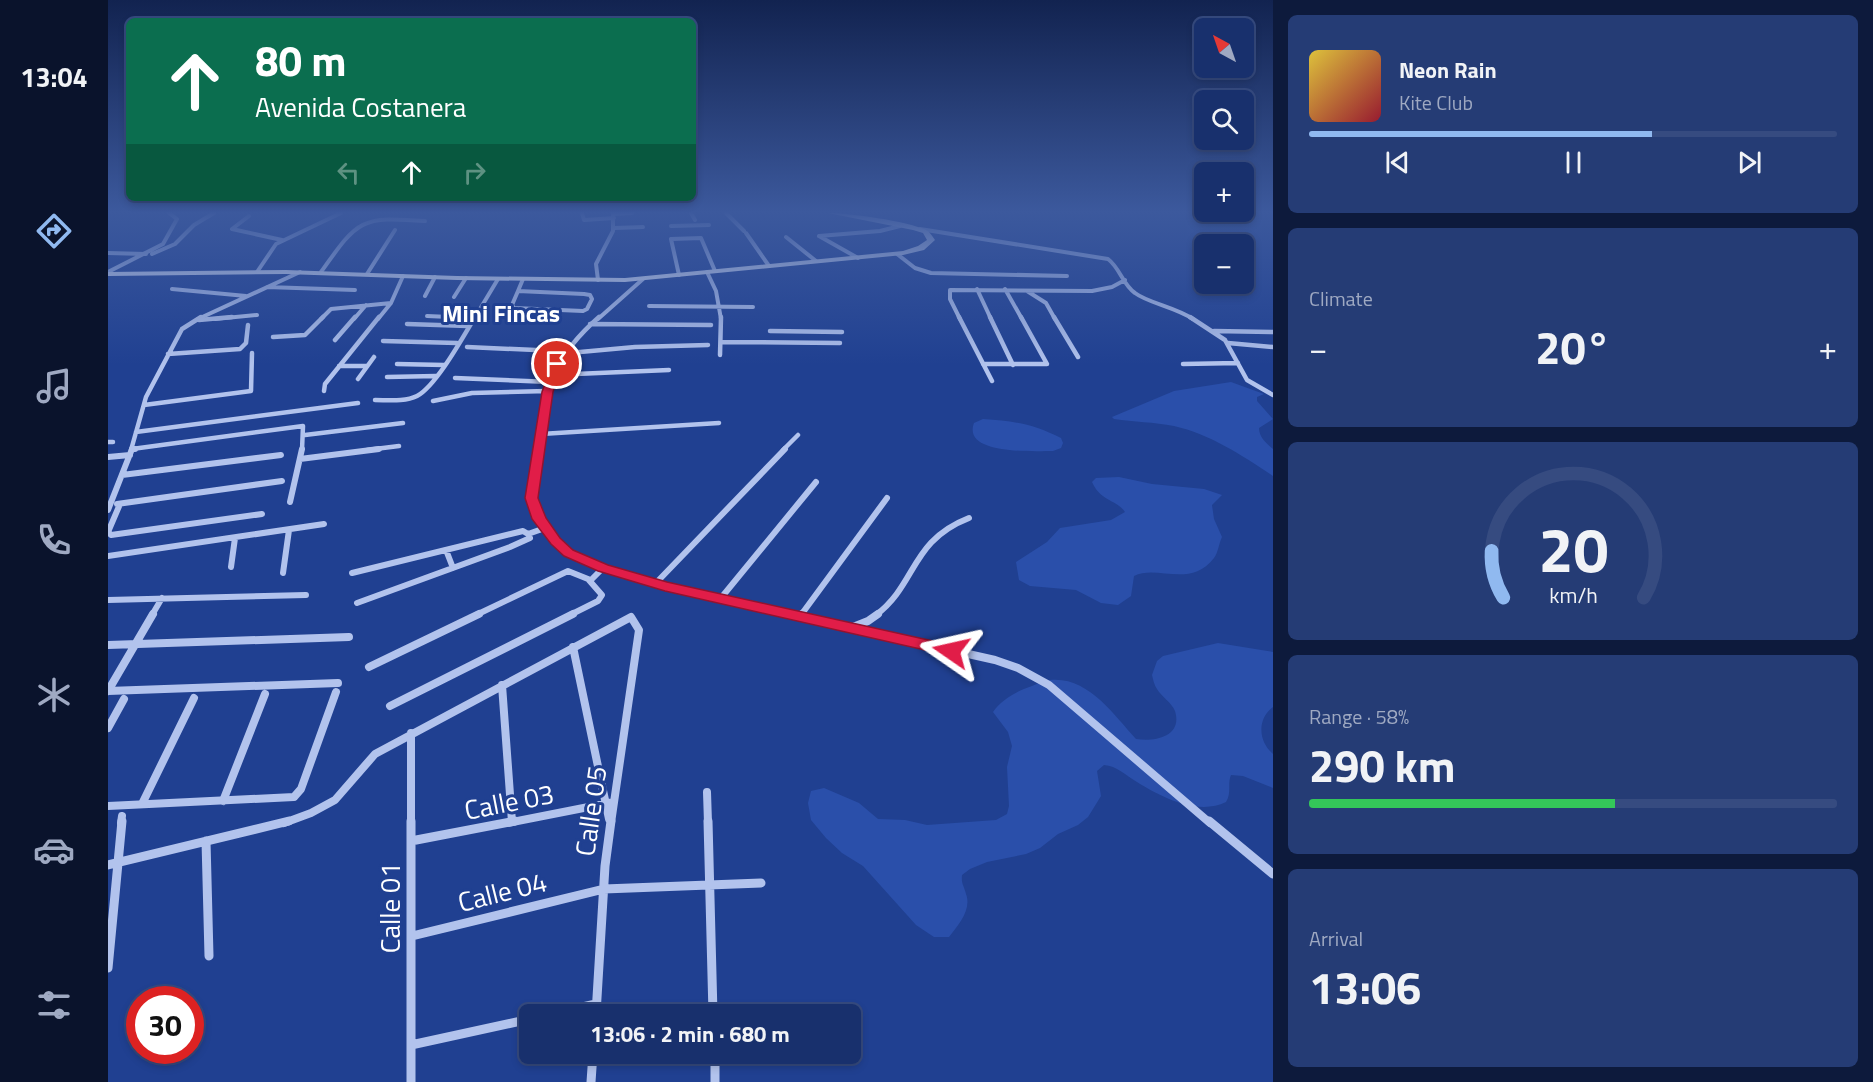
<!DOCTYPE html>
<meta charset="utf-8">
<style>
body{margin:0;font-family:"Titillium Web",sans-serif;background:#253c75;color:#f1f3f6;height:100vh;display:flex;flex-direction:column;font-size:22px;white-space:nowrap}
*{box-sizing:border-box;margin:0}
p{font-size:20px;color:#9fa9c2}
.icon{flex:none;width:33px;height:33px;fill:none;stroke:currentColor;stroke-width:2;stroke-linecap:round;stroke-linejoin:round}
.map{position:relative;flex:1;overflow:hidden}
.side{display:flex;flex-direction:column;gap:15px;padding:15px;background:#0d1a3c;width:600px}
.side>*{flex:none}
.hud{position:absolute;left:18px;top:18px;width:570px;height:183px;border-radius:9px;box-shadow:0 3px 9px #0003,0 0 0 2px #364b80;background:#0b6e4f;color:#fff;overflow:hidden}
.needle{width:39px;rotate:320deg}
.tools{position:absolute;left:1086px;top:18px;display:grid;gap:12px}
.tools a{display:grid;place-items:center;width:60px;height:60px;border-radius:9px;background:#18306d;box-shadow:0 3px 9px #0003,0 0 0 2px #364b80;font-size:30px}
.speed{position:absolute;left:18px;top:986px;display:flex;gap:12px;font-size:30px;font-weight:700;text-align:center}
.speed>*{display:grid;place-content:center;width:78px;height:78px;border-radius:50%;background:#18306d;box-shadow:0 3px 9px #0003,0 0 0 2px #364b80;line-height:1}
.speed .limit{border:9px solid #d22;background:#fff;color:#111}
.pin{position:absolute;display:grid;place-items:center;width:51px;height:51px;color:#fff;margin:-26px;border:3px solid #fff;border-radius:50%;box-shadow:0 2px 6px #0007}
.me{position:absolute;width:66px;margin:-33px;rotate:281deg;stroke-linejoin:round;filter:drop-shadow(0 0 4px #0008)}
.turn{display:flex;align-items:center;gap:21px;height:126px;padding:0 30px;font-size:27px}
.turn .icon{width:78px;height:78px;stroke-width:2.5}
.turn b{display:block;font-size:42px;line-height:51px}
.lanes{display:flex;align-items:center;height:57px;padding:0 30px;background:#0003;justify-content:center;gap:30px;direction:ltr}
.lanes .off{opacity:.35}
.big{font-size:45px;font-weight:700;line-height:1.1}
.side .card{flex:1;display:flex;flex-direction:column;justify-content:center;gap:9px;min-width:0;padding:0 21px;border-radius:9px;background:#253c75}
.side .dial{align-items:center;gap:0}
.dial svg{height:156px;overflow:visible;fill:none;stroke:#364b80;stroke-width:7;stroke-linecap:round;text-anchor:middle}
.dial text{fill:#f1f3f6;stroke:none}
.song{display:flex;align-items:center;gap:18px}
.cover{width:72px;height:72px;border-radius:9px;background:linear-gradient(135deg,hsl(50 70% 55%),hsl(350 70% 35%))}
.played{height:6px;border-radius:3px;background:linear-gradient(90deg,#90b9f0 65%,#364b80 65%)}
.keys{display:flex;justify-content:space-around;direction:ltr}
.heat{display:flex;justify-content:space-between;align-items:center;font-size:33px;direction:ltr}
.charge{height:9px;border-radius:4px;background:linear-gradient(90deg,#34c759 58%,#364b80 0)}
.trip{position:absolute;left:411px;top:1004px;width:342px;height:60px;border-radius:9px;background:#18306d;box-shadow:0 3px 9px #0003,0 0 0 2px #364b80;font-weight:700;line-height:60px;text-align:center}
main{display:flex;flex:1;min-height:0}
.tab-bar{display:flex;flex-direction:column;width:108px;justify-content:space-around;align-items:center;background:#0a132c;color:#9fa9c2}
.tab-bar .icon{width:42px;height:42px}
.tab-bar .current{color:#90b9f0}
.tab-bar b{font-size:27px;color:#f1f3f6}
.map>svg:first-child{display:block}
</style>
<main>
<nav class="tab-bar">
<b>13:04</b>
<svg class="icon current" aria-label="directions" viewBox="0 0 24 24"><path d="M12 3l9 9-9 9-9-9zM9 14v-3h6M13 9l2 2-2 2"/></svg>
<svg class="icon" aria-label="music" viewBox="0 0 24 24"><path d="M9 18V5l10-2v13"/><circle cx="6" cy="18" r="3"/><circle cx="16" cy="16" r="3"/></svg>
<svg class="icon" aria-label="phone" viewBox="0 0 24 24"><path d="M5 4h4l2 5-3 2q2 4 5 5l2-3 5 2v4C11 20 4 13 5 4z"/></svg>
<svg class="icon" aria-label="climate" viewBox="0 0 24 24"><path d="M12 3v18M4 7l16 10M4 17L20 7"/></svg>
<svg class="icon" aria-label="car" viewBox="0 0 24 24"><path d="M5 17H2v-5l4-1 3-4h7l3 4 3 1v5h-3M9 17h6M6 11h13"/><circle cx="7" cy="17" r="2"/><circle cx="17" cy="17" r="2"/></svg>
<svg class="icon" aria-label="filters" viewBox="0 0 24 24"><path d="M4 7h16M4 17h16"/><circle cx="9" cy="7" r="2"/><circle cx="15" cy="17" r="2"/></svg>
</nav>
<div class="map">
<svg width="1165" height="1082" viewBox="0 0 1165 1082">
<rect width="100%" height="100%" fill="#204091"/>
<!-- green -->
<path fill="#2a4faa" d="M1123 382 1156 394 1149 397V401L1165 419 1151 428C1151 437 1158 443 1165 449V476C1135 456 1102 434 1066 426 1046 422 1026 422 1006 419L1004 417 1066 391Z
M875 419C906 421 925 424 953 438L955 443 953 448 945 451C926 451 854 455 866 423Z
M1011 477 1044 484 1096 489 1114 495 1104 505 1106 519 1114 537C1111 543 1110 553 1106 558 1082 589 1049 564 1026 576L1023 596 1010 605 993 603 968 590 922 586 911 580 908 562 939 542 952 528 1003 520 1017 512C1008 499 993 502 984 482L988 478Z
M1110 643 1165 652V707C1149 719 1150 741 1165 754V788L1135 776 1123 775C1119 784 1124 792 1118 802 1090 816 1053 797 1029 782 1017 775 1009 766 996 765L989 771 993 796 980 817 970 825 950 834 932 848 918 854 879 862 862 869 854 875C853 884 856 886 858 894 864 910 850 925 841 937H826L808 925 755 866 734 853 718 838 703 820 700 803 703 791 716 788 751 803 770 819 797 820 819 825 888 820 899 814 901 806 899 767 904 746 900 732 885 712C894 699 909 691 924 686 929 684 936 681 942 680 980 676 1006 715 1028 739 1046 742 1075 737 1067 711 1064 703 1053 696 1049 689 1046 685 1045 679 1044 675L1049 661 1055 656Z"/>
<g fill="none" stroke-linecap="round" stroke-linejoin="round">
<!-- street-far4 -->
<path stroke="#b2c3ed" stroke-width="4" d="M474 213 476 220 506 218
M583 213 587 220
M618 213 636 231
M505 214 524 213
M141 216 124 229 174 240
M563 226 601 225
M506 228 535 227
M812 229 1000 259C1012 268 1015 285 1027 293 1040 303 1067 307 1085 319
M638 233 661 266
M711 236 772 231 792 226
M711 236 750 258
M678 237 708 261
M0 253 38 254
M44 254 67 244 86 225 106 213
M789 254 807 268 823 273 959 276
M0 272 55 244 69 219 61 213
M149 272 168 244 233 213
M213 272C250 220 252 216 317 221
M599 272 608 291 613 319
M259 274 287 230
M571 275 563 239 593 238 607 271
M490 280 488 264 505 231V213
M159 287 247 290
M64 289 138 296
M869 289 883 319
M897 289 914 319
M410 291 476 294 482 295 484 299 479 309 475 311 406 308 404 305Z
M410 291 415 279
M919 291 938 303 947 319
M317 296 327 277
M346 297 358 278
M541 306 645 307
M319 316 365 318
M90 319 192 272
M107 319 149 315
M213 319 223 309 283 303
M246 319 258 305
M270 319 283 303 295 276
M366 319 390 279
M490 319 535 279
M852 319 842 299V290L984 291 1004 287 1017 280"/>
<!-- street-far3 -->
<path stroke="#b2c3ed" stroke-width="4.5" d="M346 317 365 318
M851 317 884 381
M882 317 905 365
M946 317 970 357
M1082 317 1117 340 1139 380 1165 395
M91 320 124 317
M299 324 360 326
M482 324 603 325
M662 331 734 332
M1106 331 1165 332
M165 337 197 335 215 317
M227 340 247 317
M275 341 349 343
M613 342 732 343
M1120 343 1165 347
M359 347 472 352 527 347 600 345
M60 354 132 349 138 343 140 325
M612 355 613 317
M289 364 336 365
M875 364H939L913 317
M1075 364 1130 363
M231 366H259
M444 375 561 370
M279 377 328 376
M347 378 442 382
M250 379 266 357
M216 391 217 384 271 317
M267 400C280 400 297 402 309 396 328 386 355 337 367 317
M325 401 364 393 439 391
M36 405 143 391 144 353
M28 432 250 403
M433 434 611 423
M197 435 295 423
M0 442H5
M24 449 195 426 194 450
M23 450 38 397 74 329 93 317
M259 450 291 446
M431 450C441 387 440 362 491 317
M675 450 690 435"/>
<!-- street-far2 -->
<path stroke="#b2c3ed" stroke-width="6" d="M24 449H27
M431 449 423 498 431 519 447 541 461 553 476 561 533 580 689 615
M0 457 22 455
M192 459 271 449
M14 475 173 455
M182 502 194 449
M9 504 174 481
M12 504 0 532 3 535 154 514
M0 510 24 449
M338 550 345 568
M0 556 216 524
M123 567 127 538
M175 573 181 530
M244 573 415 531 420 534 437 528
M482 581 495 568
M547 584 677 449
M613 598 708 482
M0 600 198 595
M249 603 402 547 422 538 420 534
M44 615 54 598
M368 615 460 571 480 579 494 595 490 601 462 615
M693 615 779 498
M768 615C809 584 802 541 861 518"/>
<!-- street-far1 -->
<path stroke="#b2c3ed" stroke-width="8" d="M682 614 887 660 910 668 941 685 1102 823
M692 616 694 614
M745 627 760 621 770 614
M0 645 241 637
M465 647 501 819
M261 667 371 614
M394 685 404 822
M0 691 230 683
M0 691 45 614
M282 706 465 614
M0 728 16 699
M303 733V823
M599 792 600 823
M115 801 157 694
M34 804 86 698
M0 806 186 797 193 789 228 692
M13 823 14 816
M176 823 203 813 227 800 267 754 523 617 531 630 503 823
M399 823 506 802"/>
<!-- street -->
<path stroke="#b2c3ed" stroke-width="9" d="M303 821V1082
M600 821 605 1014
M1101 821 1165 874
M98 841 101 956
M303 841 407 821
M0 865 181 821
M304 936 496 889 653 883
M0 968 14 821
M443 1014 488 1004
M488 1014 497 866 503 821
M303 1045 422 1019
M607 1053V1082
M483 1082 485 1053"/>
<!-- secondary -->
<path fill="#dee6fa" fill-rule="evenodd" d="M720 213C741 213 799 221 818 230 822 232 824 236 827 240L816 250 795 255 517 282 349 280 178 274 0 276V272L178 270 349 276 517 278 795 251 810 246 819 240 815 233 805 230Z"/>
</g>
<!-- sky -->
<linearGradient id="sky" x2="0" y2="1"><stop stop-color="#122350"/><stop offset="0.58" stop-color="#3c599d"/><stop offset="1" stop-color="#3c599d" stop-opacity="0"/></linearGradient>
<rect width="1165" height="365" fill="url(#sky)"/>
<!-- route -->
<path fill="#e11d48" stroke="#92132f" stroke-width="1.5" d="M449 361 454 364 445 392 430 498 438 518 452 538 465 550 500 565 559 582 843 645 848 647 851 651 848 655 843 656 557 591 490 571 456 556 443 544 424 519 417 498 434 392 444 364Z"/>
<g text-anchor="middle" dominant-baseline="central" stroke-width="6" stroke-linejoin="round" paint-order="stroke">
<!-- far-district labels -->
<g font-size="24" font-weight="bold" fill="#fff" stroke="#204091">
<text x="393" y="313">Mini Fincas</text>
</g>
<!-- near-street labels -->
<g font-size="27" fill="#fff" stroke="#204091">
<text transform="translate(401 801) rotate(-11)">Calle 03</text>
<text transform="translate(482 811) rotate(-82)">Calle 05</text>
<text transform="translate(394 891) rotate(-14)">Calle 04</text>
<text transform="translate(281 908) rotate(-90)">Calle 01</text>
</g>
</g>
</svg>
<div class="tools">
<a><svg class="needle" viewBox="-14 -14 28 28"><path d="M0-13l5 13h-10z" fill="#e53935"/><path d="M0 13l5-13h-10z" fill="#9fa9c2"/></svg></a>
<a><svg class="icon" aria-label="search" viewBox="0 0 24 24"><circle cx="10" cy="10" r="6"/><path d="M15 15l6 6"/></svg></a>
<a>+</a>
<a>−</a>
</div>
<div class="speed"><div class="limit">30</div></div>
<div class="pin" style="left:449px;top:364px;background:#d93025"><svg class="icon" aria-label="arrive" viewBox="0 0 24 24"><path d="M6 21V4h12l-3 4 3 4H6"/></svg></div>
<svg class="me" style="left:843px;top:651px" viewBox="-20 -20 40 40"><path d="M0-17L14 15 0 8-14 15z" fill="#e11d48" stroke="#fff" stroke-width="4"/></svg>
<div class="trip">13:06 · 2 min · 680 m</div>
<div class="hud">
<div class="turn"><svg class="icon" aria-label="ahead" viewBox="0 0 24 24"><path d="M12 20V5M6 11l6-6 6 6"/></svg><div><b>80 m</b>Avenida Costanera</div></div>
<div class="lanes"><svg class="icon off" aria-label="left" viewBox="0 0 24 24"><path d="M17 20v-9H6M10 6l-5 5 5 5"/></svg><svg class="icon" aria-label="ahead" viewBox="0 0 24 24"><path d="M12 20V5M6 11l6-6 6 6"/></svg><svg class="icon off" aria-label="right" viewBox="0 0 24 24"><path d="M7 20v-9h11M14 6l5 5-5 5"/></svg></div>
</div>
</div>
<section class="side">
<div class="card">
<div class="song"><i class="cover"></i><div><b>Neon Rain</b><p>Kite Club</p></div></div>
<div class="played"></div>
<div class="keys"><svg class="icon" aria-label="previous" viewBox="0 0 24 24"><path d="M18 5L8 12l10 7zM5 5v14"/></svg><svg class="icon" aria-label="pause" viewBox="0 0 24 24"><path d="M8 5v14M16 5v14"/></svg><svg class="icon" aria-label="next" viewBox="0 0 24 24"><path d="M6 5l10 7-10 7zM19 5v14"/></svg></div>
</div>
<div class="card"><p>Climate</p>
<div class="heat"><a>−</a><b class="big">20°</b><a>+</a></div>
</div>
<div class="card dial"><svg viewBox="0 0 100 80">
<path d="M14 69A42 42 0 1 1 86 69"/>
<path d="M14 69A42 42 0 0 1 8 45" stroke="#90b9f0"/>
<text x="50" y="56" font-size="32" font-weight="700">20</text>
<text x="50" y="72" font-size="11">km/h</text>
</svg></div>
<div class="card"><p>Range · 58%</p><b class="big">290 km</b><div class="charge"></div></div>
<div class="card"><p>Arrival</p><b class="big">13:06</b></div>
</section>
</main>
